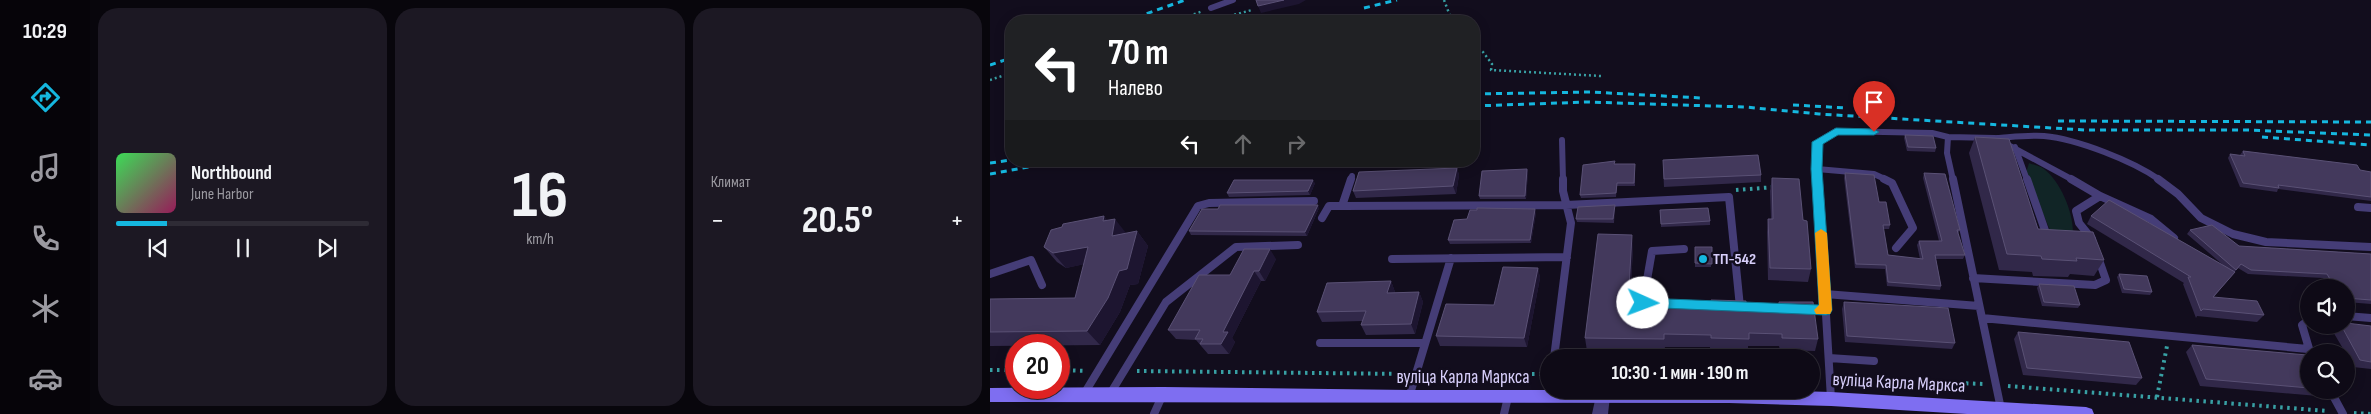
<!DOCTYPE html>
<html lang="ru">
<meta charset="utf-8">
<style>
body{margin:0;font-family:"Sofia Sans Condensed",sans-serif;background:#1c1823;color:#f1f3f6;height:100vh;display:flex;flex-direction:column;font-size:19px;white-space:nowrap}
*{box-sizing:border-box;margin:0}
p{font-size:16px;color:#9b9aa1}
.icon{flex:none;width:28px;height:28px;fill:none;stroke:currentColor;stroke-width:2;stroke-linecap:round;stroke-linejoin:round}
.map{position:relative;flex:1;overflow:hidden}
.details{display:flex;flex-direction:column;gap:8px;padding:8px;background:#08060c;width:900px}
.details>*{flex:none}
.top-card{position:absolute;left:15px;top:15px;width:475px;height:152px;border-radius:20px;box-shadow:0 2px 12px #0003,0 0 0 1px #2e2b35;background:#202124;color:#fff;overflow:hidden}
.tools{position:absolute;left:1310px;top:279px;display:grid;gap:10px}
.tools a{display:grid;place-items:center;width:55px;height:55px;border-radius:50%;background:#0e0a16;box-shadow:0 2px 12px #0003,0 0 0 1px #2e2b35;font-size:25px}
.speed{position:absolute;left:15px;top:334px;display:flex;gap:10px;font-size:25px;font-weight:700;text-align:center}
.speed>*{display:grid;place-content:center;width:65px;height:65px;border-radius:50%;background:#0e0a16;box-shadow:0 2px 12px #0003,0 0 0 1px #2e2b35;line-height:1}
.speed .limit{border:8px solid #d22;background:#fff;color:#111}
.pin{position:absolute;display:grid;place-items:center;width:42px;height:42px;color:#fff;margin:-51px -21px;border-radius:50% 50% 50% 0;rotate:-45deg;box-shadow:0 0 5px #0007}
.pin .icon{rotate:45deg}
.me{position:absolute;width:55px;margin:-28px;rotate:92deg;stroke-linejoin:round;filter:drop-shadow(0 0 4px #0008)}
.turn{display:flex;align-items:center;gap:18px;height:105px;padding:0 20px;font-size:22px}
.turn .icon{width:65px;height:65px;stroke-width:2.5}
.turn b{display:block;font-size:35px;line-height:42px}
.lanes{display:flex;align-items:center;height:48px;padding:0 20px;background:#0003;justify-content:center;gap:25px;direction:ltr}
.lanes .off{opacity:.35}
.big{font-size:38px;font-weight:700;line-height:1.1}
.details .widget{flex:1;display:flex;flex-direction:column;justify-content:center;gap:8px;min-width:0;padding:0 18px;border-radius:20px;background:#1c1823}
.details .dial{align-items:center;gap:0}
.dial b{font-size:65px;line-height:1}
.song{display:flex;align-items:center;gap:15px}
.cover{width:60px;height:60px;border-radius:8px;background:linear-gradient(135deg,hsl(130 70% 55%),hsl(330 70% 35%))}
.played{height:5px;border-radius:2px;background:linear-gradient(90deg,#15b7df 20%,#2e2b35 20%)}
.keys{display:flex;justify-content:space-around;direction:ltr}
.heat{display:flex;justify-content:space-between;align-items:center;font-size:28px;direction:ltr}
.details .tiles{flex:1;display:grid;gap:8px;grid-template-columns:repeat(3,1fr)}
.trip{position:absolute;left:550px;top:349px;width:280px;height:50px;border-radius:25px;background:#0e0a16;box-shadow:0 2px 12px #0003,0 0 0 1px #2e2b35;font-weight:700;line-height:50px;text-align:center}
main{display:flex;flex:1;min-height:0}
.dock{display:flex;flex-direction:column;width:90px;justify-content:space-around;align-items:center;background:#060409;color:#9b9aa1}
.dock .icon{width:35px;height:35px}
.dock .active{color:#15b7df}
.dock b{font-size:22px;color:#f1f3f6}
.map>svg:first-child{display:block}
</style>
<main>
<nav class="dock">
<b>10:29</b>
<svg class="icon active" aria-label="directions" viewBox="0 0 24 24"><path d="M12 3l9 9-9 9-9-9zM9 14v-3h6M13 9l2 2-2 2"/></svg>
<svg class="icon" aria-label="music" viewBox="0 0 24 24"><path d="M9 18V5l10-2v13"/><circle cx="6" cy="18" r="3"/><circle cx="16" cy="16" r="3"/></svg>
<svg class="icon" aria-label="phone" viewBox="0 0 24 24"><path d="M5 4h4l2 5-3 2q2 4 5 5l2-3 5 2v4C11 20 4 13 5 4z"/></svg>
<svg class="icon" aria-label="climate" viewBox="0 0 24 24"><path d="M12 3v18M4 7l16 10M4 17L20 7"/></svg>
<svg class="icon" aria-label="car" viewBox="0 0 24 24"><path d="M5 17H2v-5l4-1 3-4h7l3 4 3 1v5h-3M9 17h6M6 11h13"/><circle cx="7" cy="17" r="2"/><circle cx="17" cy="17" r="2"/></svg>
</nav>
<section class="details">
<div class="tiles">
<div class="widget">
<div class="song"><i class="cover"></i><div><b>Northbound</b><p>June Harbor</p></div></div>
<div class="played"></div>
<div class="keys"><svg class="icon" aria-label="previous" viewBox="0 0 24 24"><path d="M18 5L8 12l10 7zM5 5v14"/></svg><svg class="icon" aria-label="pause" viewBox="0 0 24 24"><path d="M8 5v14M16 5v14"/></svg><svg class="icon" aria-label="next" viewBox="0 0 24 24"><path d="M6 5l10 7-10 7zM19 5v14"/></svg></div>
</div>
<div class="widget dial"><b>16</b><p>km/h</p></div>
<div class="widget"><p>Климат</p>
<div class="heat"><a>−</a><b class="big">20.5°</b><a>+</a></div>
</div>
</div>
</section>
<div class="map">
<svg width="1381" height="414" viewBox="0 0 1381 414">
<rect width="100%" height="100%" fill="#120d1d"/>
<!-- green -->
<path fill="#112526" d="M1039 163C1044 165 1050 166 1054 169 1070 181 1083 211 1083 232L1060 230 1036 173Z"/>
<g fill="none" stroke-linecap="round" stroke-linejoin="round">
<!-- path-far1 -->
<path stroke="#38a0a4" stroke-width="2.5" stroke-dasharray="2 3" stroke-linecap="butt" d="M454 0 462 21
M185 21 213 11
M220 21 262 10
M484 46 493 52 502 64 501 70 611 76
M0 80 21 73"/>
<!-- path -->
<path stroke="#38a0a4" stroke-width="4" stroke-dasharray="2.5 4.5" stroke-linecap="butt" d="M746 190 785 187
M0 370H26
M69 370 96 371
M147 371 416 374
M437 374H559
M821 378H829
M850 379 994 384
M1018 386 1338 411
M1167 397 1177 346
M1364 413 1381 414"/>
<!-- lane-far1 -->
<path stroke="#453d77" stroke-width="6" d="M221 8 243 0
M1007 138C1022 137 1039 135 1054 136 1087 139 1143 161 1170 180
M572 140 573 180
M1025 147 1037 180
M827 169 884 174 897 180
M361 180 362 176
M828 180V142L846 131 942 133 958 137
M963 180 957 153 958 137 1005 138 1083 180"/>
<!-- lane -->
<path stroke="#453d77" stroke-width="8" d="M361 179 352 206 576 205 739 197 750 307
M828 179 841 399
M894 179 902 183 923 228 906 248
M963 179 1011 409
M1037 179 1057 236
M1081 179 1110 196 1161 219 1184 238
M1168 179 1188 194 1211 218 1243 234 1276 242 1381 247
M1368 207 1381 208
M332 218 339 206H352
M1102 239 1089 223 1086 211 1110 196
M694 249 662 251 653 303 699 305
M402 259 577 257
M0 274 41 260 52 285
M983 278 1105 285 1116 280 1108 257
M835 294 989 306
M1356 316 1381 318
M992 318 1318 349
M1319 320 1312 325 1320 352
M330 343H435
M564 358 581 223 573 191V179
M839 358 884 361
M1340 390 1353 414
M94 394 208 206 219 203 324 201
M120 394 176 302 246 247 308 245
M419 397 461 258
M164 414 173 394
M514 414 518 397"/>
<!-- street -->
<path fill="#453d77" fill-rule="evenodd" d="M614 390 620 396 618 414H602L607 391Z"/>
<!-- secondary -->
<path fill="#7e6ef1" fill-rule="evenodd" d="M173 387 419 390H769L841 392 1096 407 1102 409 1104 414H977L841 406 739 403 0 402V388Z"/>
<!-- rail -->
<path stroke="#15b7df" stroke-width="3" stroke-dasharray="6 5" stroke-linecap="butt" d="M374 8 407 0
M123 21 141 15
M136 21 195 0
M0 65 21 58
M484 94 600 92 711 98
M803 105 856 108
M484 106 597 102 755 107 829 114 1095 130H1256L1381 135
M1068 121 1381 122
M1272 137 1381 145
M0 163 21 160
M0 174 72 161"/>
</g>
<!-- wall -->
<path fill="#312849" d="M915 135 946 148 945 152 917 151 914 138Z
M985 137 1048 229 1114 260 1104 276 1080 274 1078 277 1043 276 1042 272 1009 270 979 153Z
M1253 151 1381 197V201L1288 189 1287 192 1250 187 1238 158 1240 154 1251 156 1250 155Z
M625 164H645V186H627L626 197 591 198 590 195Z
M673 167 771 175V182L674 187Z
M467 168 469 175 466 194 366 198 363 191Z
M537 169 538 172 536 199H490L489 196Z
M855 173 889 202 900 225 899 229H893L898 255 930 259 927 245 929 241H949L933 178 934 173 970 230 968 234 975 255 973 259H946L951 286 950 290 897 286 895 269 865 268 854 178Z
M782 178 813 220 821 269 818 282 778 280 777 232 778 219H781L780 191Z
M325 183 320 195 239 197 237 193Z
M625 205 624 223 587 222 586 219Z
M329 208 317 236 201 235 199 231Z
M670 210 720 221V225L671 227Z
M546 213 541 243 460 244 458 240 477 219Z
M1101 216 1233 265 1197 234 1200 230 1249 246 1381 254V304L1356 302V288H1339L1333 278 1258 274 1248 268 1224 297 1274 315 1267 322 1207 316 1206 318 1193 284 1194 283 1097 224Z
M117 220 136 234 147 231 158 246 148 284 140 285 130 312 110 345 0 346V299L85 298 94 264 76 268 67 262 54 247 72 227Z
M705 247H722L721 267H705Z
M643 248 640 305 788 306 789 302 828 339 825 351 790 350 789 346H758V352L720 350V347H675L674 352 597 351 595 338Z
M286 259 275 281H271L242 338 245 342 239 354H218L206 340 186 339 178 330 240 275Z
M548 268 550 278 537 347 450 346 446 336 504 305Z
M1129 274 1162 292 1160 295 1132 293 1127 277Z
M401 281 405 292V293L429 292 433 302 425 334 376 335 371 325 373 321 332 322 327 312Z
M1049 284 1090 305 1088 308 1052 306 1047 288Z
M854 302 965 343 962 349 855 342 852 309Z
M1347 325 1381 326V369L1363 367 1356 356V352H1355L1342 330Z
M1028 332 1152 378 1146 385 1033 375 1024 339Z
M1202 345 1319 359V390H1335L1328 396 1210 386 1196 352Z"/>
<!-- shaded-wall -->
<path fill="#1d1530" d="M294 0H316L309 4 271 13 268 6Z
M467 168 469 175 466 194 463 186Z
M537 169 538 172 536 199 535 196Z
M323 180 325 183 320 195 318 191Z
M328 205 329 208 317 236 315 232Z
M545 209 546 213 541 243 540 240Z
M114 216 123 228 125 219 136 233 122 236 113 221Z
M147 231 158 246 148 284 140 285 130 312 110 345 97 331Z
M642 235 643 248 639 318 638 305Z
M98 247 110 261 76 268 63 253Z
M280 249 286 259 275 281 269 271Z
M548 268 550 278 537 347 534 338Z
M264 271 271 281 242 338 245 342 239 354 231 344 233 332Z
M401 281 405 292 402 303 397 293Z
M429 292 433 302 425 334 421 324Z"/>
<!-- building -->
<path fill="#43395c" stroke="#5a5175" d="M266 0H294L268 6Z
M915 135 943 136 946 148 918 147Z
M985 137 1019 139 1048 229 1103 232 1114 260 1086 258 1087 261 1052 259 1051 256 1017 254Z
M1253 151 1367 165 1370 170 1381 172V197L1288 185 1289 188 1253 183 1240 154 1255 156Z
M768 155 771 175 674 179 673 160Z
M625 161 624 164H645L644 183H627L626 193 590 195 593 165Z
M467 168 463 186 363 191 369 172Z
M537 169 535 196H489L492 171Z
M855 173 884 175 889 202H896L900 225H893L898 255 933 259 929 241H952L934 173 955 174 970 230H967L975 255H945L951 286 898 282 896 265 866 264Z
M782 178 809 179 813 220 817 221 821 269 780 268 778 219H783Z
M244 180H323L318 191 237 193Z
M1119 200 1245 272 1223 297 1267 301 1274 315 1213 309 1211 311 1198 277H1201L1101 216Z
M230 205H328L315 232 199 231 212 209H228Z
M625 205 623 219H586L588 207Z
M487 208 545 209 540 240H458L464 220 477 219 480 210H487Z
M718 208 720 221 671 224 670 210Z
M114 216 113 221 125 219 122 236 147 231 137 269 129 271 118 298 97 331 0 332V299L85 298 98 247 63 253 54 247 61 230 72 227 73 224Z
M1222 225 1249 246 1381 254V300L1356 298V288H1345L1337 274 1261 270 1251 264 1246 270 1200 230Z
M608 234 642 235 638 305 689 306 690 302 721 303V300L756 301V305L789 306V302H823L828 339 792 338V334L759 333V339L721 338V335L674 334V339L595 338Z
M705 247H722V264L705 263Z
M254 249H280L269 271H264L233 332H238L231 344H210L213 339H205L210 330H178L209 275H240Z
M513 267 548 268 534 338 446 336 456 304 504 305Z
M1129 274 1157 276 1162 292 1134 289Z
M401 281 397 293 429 292 421 324 371 325 376 311 327 312 337 283Z
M1049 284 1084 286 1090 305 1054 302Z
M854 302 958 308 965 343 857 336Z
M1356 323 1381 326V362L1370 360 1351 325H1356Z
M1028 332 1139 342 1152 378 1037 368Z
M1202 345 1317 355 1319 359V388L1216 379Z"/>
<!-- route -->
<path fill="#15b7df" stroke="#0e7791" d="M846 128 884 129 889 132 884 135H848L833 144 832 169 842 310 840 314 836 315 649 307 647 303 649 299 653 298 829 305 821 169 822 142Z"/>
<!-- slow -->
<path fill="#f59e0b" d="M831 229 837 233 842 310 840 314H826L824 310 829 305 825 233Z"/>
<!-- markers -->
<circle fill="#15b7df" stroke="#120d1d" stroke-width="2" cx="713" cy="259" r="5"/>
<g text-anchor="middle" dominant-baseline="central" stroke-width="5" stroke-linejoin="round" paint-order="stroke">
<!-- poi labels -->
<g font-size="16" font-weight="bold" fill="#d7cefa" stroke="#120d1d" text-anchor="start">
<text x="723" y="259">ТП-542</text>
</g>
<!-- near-street labels -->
<g font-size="19" fill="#d7cefa" stroke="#120d1d">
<text x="473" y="377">вуліца Карла Маркса</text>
<text transform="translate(909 383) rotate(3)">вуліца Карла Маркса</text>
</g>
</g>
</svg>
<div class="tools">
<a><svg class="icon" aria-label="sound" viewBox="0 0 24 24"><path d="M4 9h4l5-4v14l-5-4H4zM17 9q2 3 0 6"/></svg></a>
<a><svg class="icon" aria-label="search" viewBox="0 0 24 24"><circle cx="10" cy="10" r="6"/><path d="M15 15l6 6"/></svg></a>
</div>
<div class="speed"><div class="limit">20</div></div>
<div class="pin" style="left:884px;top:132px;background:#d93025"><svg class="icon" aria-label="arrive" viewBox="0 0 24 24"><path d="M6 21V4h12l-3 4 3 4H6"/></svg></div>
<svg class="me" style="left:653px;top:303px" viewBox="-20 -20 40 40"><circle r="19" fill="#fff"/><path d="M0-13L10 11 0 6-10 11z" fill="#15b7df"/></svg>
<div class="trip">10:30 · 1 мин · 190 m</div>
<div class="top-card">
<div class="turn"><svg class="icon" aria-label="left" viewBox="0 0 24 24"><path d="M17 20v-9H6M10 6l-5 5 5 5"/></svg><div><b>70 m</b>Налево</div></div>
<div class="lanes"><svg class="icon" aria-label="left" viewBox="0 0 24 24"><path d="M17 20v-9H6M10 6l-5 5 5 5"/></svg><svg class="icon off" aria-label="ahead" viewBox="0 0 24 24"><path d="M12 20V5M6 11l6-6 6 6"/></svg><svg class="icon off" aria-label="right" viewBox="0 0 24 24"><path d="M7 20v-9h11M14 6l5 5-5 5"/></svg></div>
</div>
</div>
</main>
